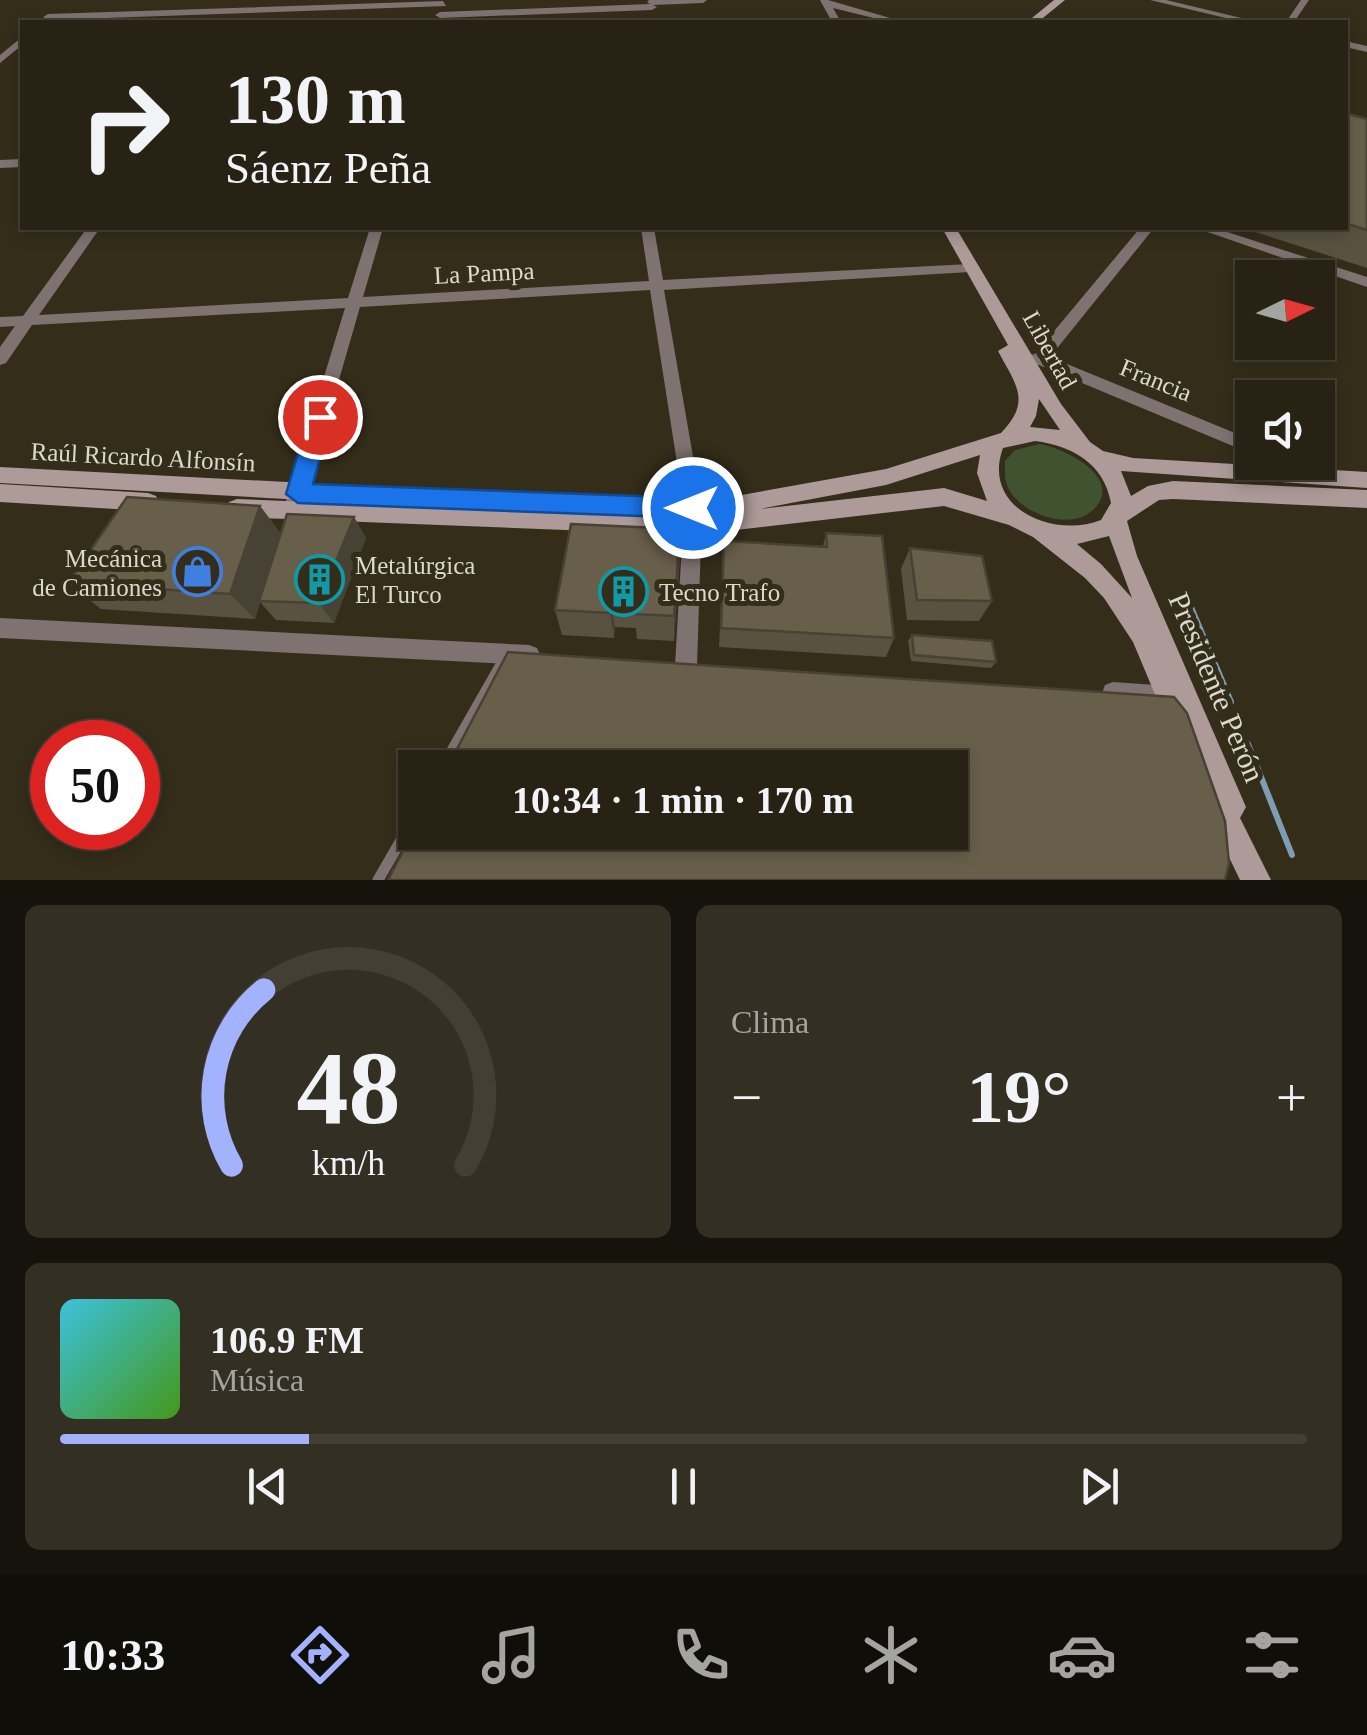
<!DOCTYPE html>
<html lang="es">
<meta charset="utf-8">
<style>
body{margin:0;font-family:"Times New Roman",serif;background:#332f22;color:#f1f3f6;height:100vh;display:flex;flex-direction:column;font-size:38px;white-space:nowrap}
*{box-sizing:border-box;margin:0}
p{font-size:32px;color:#a4a4a0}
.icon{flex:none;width:55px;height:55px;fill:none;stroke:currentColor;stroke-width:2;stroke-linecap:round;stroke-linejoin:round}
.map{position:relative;height:880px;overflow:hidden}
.side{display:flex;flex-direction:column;gap:25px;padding:25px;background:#15130b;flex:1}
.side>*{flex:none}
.hud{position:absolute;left:20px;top:20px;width:1328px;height:210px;border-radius:0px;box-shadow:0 5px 15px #0003,0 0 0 2px #433f34;background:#272214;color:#f1f3f6;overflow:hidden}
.needle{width:65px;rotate:85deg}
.controls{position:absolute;left:1235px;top:260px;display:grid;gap:20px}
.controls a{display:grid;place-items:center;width:100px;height:100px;border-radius:0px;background:#272214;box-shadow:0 5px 15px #0003,0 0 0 2px #433f34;font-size:50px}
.speed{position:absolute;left:30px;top:720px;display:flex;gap:20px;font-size:50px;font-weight:700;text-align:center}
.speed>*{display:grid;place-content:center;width:130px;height:130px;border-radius:50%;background:#272214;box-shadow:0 5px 15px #0003,0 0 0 2px #433f34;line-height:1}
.speed .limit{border:15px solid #d22;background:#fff;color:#111}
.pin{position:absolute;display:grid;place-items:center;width:85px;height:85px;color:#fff;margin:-42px;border:5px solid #fff;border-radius:50%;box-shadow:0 2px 10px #0007}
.me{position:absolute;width:110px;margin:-55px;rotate:270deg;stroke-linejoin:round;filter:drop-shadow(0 0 8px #0008)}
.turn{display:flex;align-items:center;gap:35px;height:210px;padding:0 40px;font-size:45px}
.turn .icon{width:130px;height:130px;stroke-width:2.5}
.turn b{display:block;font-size:70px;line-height:85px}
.big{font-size:75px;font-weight:600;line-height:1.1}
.side .card{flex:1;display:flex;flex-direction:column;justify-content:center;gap:15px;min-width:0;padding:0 35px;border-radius:15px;background:#332f22}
.side .dial{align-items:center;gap:0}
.dial svg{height:260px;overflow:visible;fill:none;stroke:#433f34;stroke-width:7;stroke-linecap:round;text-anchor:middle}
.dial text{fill:#f1f3f6;stroke:none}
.song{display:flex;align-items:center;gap:30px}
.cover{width:120px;height:120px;border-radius:15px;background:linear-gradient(135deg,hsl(190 70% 55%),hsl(100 70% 35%))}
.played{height:10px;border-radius:5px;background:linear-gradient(90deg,#a3b2fd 20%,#433f34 20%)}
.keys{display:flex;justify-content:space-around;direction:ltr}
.heat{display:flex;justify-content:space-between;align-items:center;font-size:55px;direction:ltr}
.side .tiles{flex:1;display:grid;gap:25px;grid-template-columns:1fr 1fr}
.card:last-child{grid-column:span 2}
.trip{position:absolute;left:398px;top:750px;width:570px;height:100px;border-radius:0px;background:#272214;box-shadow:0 5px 15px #0003,0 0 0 2px #433f34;font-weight:600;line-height:100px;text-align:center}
.tabs{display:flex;height:160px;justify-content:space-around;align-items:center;background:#100e08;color:#a4a4a0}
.tabs .icon{width:70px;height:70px}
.tabs .active{color:#a3b2fd}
.tabs b{font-size:45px;color:#f1f3f6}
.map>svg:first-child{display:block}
</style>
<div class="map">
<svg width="1367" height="880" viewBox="0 0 1367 880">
<rect width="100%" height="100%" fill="#342d1a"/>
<!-- green -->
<path fill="#415231" d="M1040 444C1063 448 1125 477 1094 509 1071 533 1017 513 1007 485 1004 478 1005 469 1005 461L1015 450Z"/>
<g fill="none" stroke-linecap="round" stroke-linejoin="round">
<!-- stream -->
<path stroke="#7c9db2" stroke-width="6" d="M1190 605 1231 702
M1248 744 1292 855"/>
<!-- lane -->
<path stroke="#7f7372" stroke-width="11" d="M442 768 506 656
M378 880 415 816"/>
<!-- street -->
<path fill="#7f7372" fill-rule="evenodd" d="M649 0H707L703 3 653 5 657 7 652 10 440 18 435 15 440 12 650 4 647 2Z
M820 0H828L904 22H890L833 8 841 22H832Z
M1150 0H1166L1258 22H1243Z
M1301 0H1309L1294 22H1286Z
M443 1 446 6 48 20 43 17 48 14Z
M22 37V45L0 63V55Z
M1345 41 1367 46V52L1345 47Z
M22 159V167L0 168V160Z
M87 228H100L39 315 348 298 370 228H383L363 297 649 281 641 228H654L663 280 970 264 977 268 970 272 664 290 702 508 697 666 694 673 686 676 678 673 675 666 684 508 650 290 360 307 304 501 302 506 295 509 288 506 286 501 345 308 32 325 6 363 0 365V347L15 326 0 327V317L23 316Z
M1140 228H1154L1050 357 1252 440V454L1039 365 1027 364 1025 360 1027 356 1035 354Z
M1196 228H1215L1367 277V287Z
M1282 462H1311L1333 472 1336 477 1333 482 1327 484 1285 467Z
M0 618 529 645 537 648 540 655 537 662 529 665 0 638Z
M1113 682 1170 686 1178 689 1181 697 1178 705 1170 708 1113 704 1105 701 1102 693 1105 685Z"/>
<!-- secondary -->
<path fill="#ad9a99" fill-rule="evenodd" d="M1054 0H1065L1038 22H1027Z
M942 228H956L1061 404 1090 442 1103 451 1133 458 1367 472V488L1121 471 1131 496 1148 486 1173 481 1367 490V508L1173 499 1159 500 1127 521 1137 556 1246 807 1240 818 1271 880H1240L1198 793 1202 783 1207 781 1187 731 1179 734 1170 730 1133 642 1104 598 1085 578 1033 537 1009 525 944 506 693 535 237 517 229 514 226 508 229 502 237 499 411 506 0 483V467L592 498H725L886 469 1001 433C1032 401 1016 385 998 351L1008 345ZM1039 399 1060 430 1030 427 1036 416ZM1035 441C1073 446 1104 464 1111 503L1101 520C1053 539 981 508 1003 448ZM980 455 977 473 987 501 944 488 760 509 886 485ZM1109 536 1132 598 1101 564 1077 544Z
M0 484 148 493 156 496 159 502 156 508 148 511 0 502Z"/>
</g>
<!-- wall -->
<path fill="#595240" d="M1345 113 1367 119V268L1243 228H1345Z
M260 506 281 534 354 517 366 538 334 623 276 620 260 602 255 619 101 609 68 583Z
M680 529V556L674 641 637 639 636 628 615 627 614 638 562 635 555 610Z
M826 533 894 638 886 657 719 647 724 541 823 546Z
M910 548 992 601 979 621 907 620 901 569Z
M912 635 996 662 991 668 911 661 908 641Z"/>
<!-- shaded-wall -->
<path fill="#484234" d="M260 506 281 534 255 619 230 594Z
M354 517 366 538 334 623 319 603Z
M680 529V556L674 641V616Z
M611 601 615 627 614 638 610 613Z"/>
<!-- building -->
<path fill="#675f4a" stroke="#484234" stroke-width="2.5" d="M1345 113 1367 119V230L1345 223Z
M127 497 260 506 230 594 68 583Z
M287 514 354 517 319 603 259 601Z
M571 524 680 529 674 616 634 614 636 603 611 601 610 613 555 610Z
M826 533 882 536 894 638 721 628 724 541 827 547Z
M910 548 982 556 992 601 917 600Z
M912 635 992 641 996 662 914 655Z
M508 652 1174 697 1187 713 1225 821 1229 864 1225 880H388L415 828V832H950V768H447Z"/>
<!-- route -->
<path fill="#1a73e8" stroke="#114b97" stroke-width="2.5" d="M320 408 331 417 313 484 693 498 705 508 693 518 298 503 286 494 309 417Z"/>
<!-- icons -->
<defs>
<symbol id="shop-ring" viewBox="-11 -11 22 22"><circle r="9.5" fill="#342d1a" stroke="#3f7fe0" stroke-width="1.5"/><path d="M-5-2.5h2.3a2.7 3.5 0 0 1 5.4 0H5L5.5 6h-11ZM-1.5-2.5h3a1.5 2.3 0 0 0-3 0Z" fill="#3f7fe0"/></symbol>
<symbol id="building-ring" viewBox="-11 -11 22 22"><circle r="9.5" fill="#342d1a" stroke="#0f9aa8" stroke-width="1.5"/><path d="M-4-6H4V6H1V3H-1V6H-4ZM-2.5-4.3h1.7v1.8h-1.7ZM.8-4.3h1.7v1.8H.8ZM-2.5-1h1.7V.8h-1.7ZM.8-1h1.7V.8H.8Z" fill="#0f9aa8"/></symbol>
</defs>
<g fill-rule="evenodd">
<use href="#shop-ring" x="170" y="544" width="55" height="55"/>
<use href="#building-ring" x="292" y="552" width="55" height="55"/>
<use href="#building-ring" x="596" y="564" width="55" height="55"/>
</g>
<g text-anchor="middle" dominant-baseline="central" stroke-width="10" stroke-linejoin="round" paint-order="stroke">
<!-- street labels -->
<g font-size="25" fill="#ddd8cc" stroke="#342d1a">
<text transform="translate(484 273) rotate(-3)">La Pampa</text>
<text transform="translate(1050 350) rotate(61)">Libertad</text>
<text transform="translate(1156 380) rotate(22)">Francia</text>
<text transform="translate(143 457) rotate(3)">Raúl Ricardo Alfonsín</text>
</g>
<!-- poi labels -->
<g font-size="25" fill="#ddd8cc" stroke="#342d1a" text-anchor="start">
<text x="162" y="558" text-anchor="end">Mecánica<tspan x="162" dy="29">de Camiones</tspan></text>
<text x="355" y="565">Metalúrgica<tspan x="355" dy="29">El Turco</tspan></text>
<text x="659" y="592">Tecno Trafo</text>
</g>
<!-- near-street labels -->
<g font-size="30" fill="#ddd8cc" stroke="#342d1a">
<text transform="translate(1217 687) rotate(67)">Presidente Perón</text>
</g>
</g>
</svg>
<div class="controls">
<a><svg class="needle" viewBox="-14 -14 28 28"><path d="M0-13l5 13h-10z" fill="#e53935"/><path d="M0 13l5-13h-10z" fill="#a4a4a0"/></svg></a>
<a><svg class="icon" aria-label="sound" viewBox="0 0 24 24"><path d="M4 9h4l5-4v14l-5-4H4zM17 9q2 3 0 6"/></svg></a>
</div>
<div class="speed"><div class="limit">50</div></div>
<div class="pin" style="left:320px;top:417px;background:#d93025"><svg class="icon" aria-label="arrive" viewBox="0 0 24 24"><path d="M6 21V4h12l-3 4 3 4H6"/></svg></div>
<svg class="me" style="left:693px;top:508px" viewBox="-20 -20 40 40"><circle r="17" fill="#1a73e8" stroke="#fff" stroke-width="3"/><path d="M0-11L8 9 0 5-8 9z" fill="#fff"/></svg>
<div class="trip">10:34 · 1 min · 170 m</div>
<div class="hud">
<div class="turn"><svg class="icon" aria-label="right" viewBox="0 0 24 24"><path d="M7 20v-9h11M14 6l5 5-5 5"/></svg><div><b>130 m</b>Sáenz Peña</div></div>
</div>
</div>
<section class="side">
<div class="tiles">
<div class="card dial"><svg viewBox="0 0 100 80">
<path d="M14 69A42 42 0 1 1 86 69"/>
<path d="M14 69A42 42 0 0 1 24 15" stroke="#a3b2fd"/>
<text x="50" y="56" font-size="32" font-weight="700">48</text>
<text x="50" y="72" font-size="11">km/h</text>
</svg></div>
<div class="card"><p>Clima</p>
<div class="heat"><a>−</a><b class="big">19°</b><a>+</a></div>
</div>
<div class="card">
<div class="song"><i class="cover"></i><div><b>106.9 FM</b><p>Música</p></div></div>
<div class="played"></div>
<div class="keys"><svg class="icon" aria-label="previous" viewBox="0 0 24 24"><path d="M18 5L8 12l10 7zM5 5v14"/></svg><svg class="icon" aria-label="pause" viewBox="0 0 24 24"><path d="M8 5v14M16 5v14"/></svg><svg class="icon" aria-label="next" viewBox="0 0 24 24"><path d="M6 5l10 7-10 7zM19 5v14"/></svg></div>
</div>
</div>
</section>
<nav class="tabs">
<b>10:33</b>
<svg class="icon active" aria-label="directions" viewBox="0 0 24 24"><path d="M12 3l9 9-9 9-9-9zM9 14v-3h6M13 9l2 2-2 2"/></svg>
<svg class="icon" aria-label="music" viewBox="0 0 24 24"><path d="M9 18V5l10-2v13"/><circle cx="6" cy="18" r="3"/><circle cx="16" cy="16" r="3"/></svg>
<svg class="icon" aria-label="phone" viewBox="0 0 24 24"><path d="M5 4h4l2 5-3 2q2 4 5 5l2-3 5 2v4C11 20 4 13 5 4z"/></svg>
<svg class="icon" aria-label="climate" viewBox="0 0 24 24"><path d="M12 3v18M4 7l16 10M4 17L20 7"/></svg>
<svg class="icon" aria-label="car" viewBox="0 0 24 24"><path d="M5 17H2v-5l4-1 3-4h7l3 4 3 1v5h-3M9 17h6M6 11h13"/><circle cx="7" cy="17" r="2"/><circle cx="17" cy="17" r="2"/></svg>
<svg class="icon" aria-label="filters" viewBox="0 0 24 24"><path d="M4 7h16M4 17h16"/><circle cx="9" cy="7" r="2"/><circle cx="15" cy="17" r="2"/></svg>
</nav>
